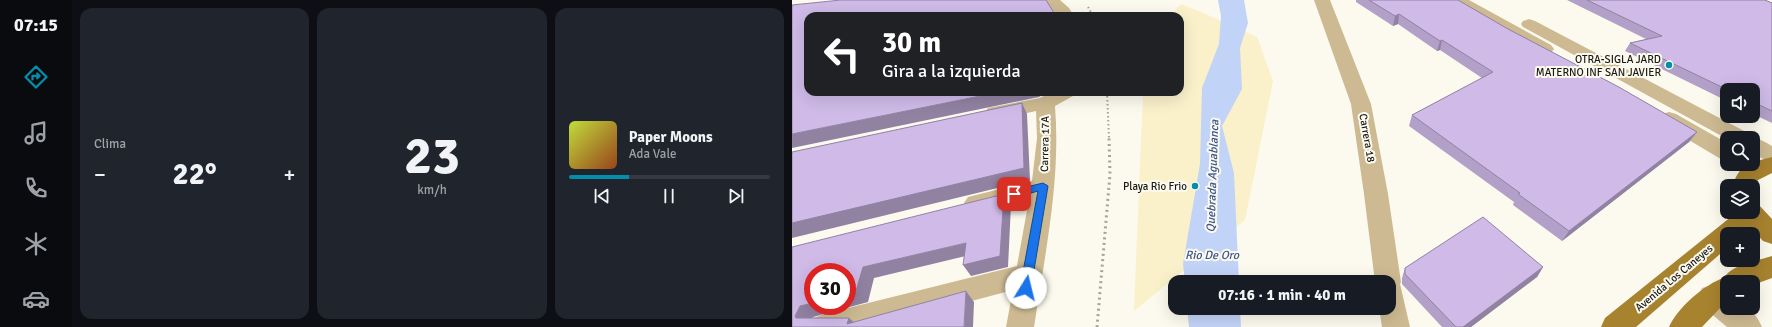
<!DOCTYPE html>
<html lang="es">
<meta charset="utf-8">
<style>
body{margin:0;font-family:Signika,sans-serif;background:#20242c;color:#f1f3f6;height:100vh;display:flex;flex-direction:column;font-size:15px;white-space:nowrap}
*{box-sizing:border-box;margin:0}
p{font-size:13px;color:#9ea1a6}
.icon{flex:none;width:22px;height:22px;fill:none;stroke:currentColor;stroke-width:2;stroke-linecap:round;stroke-linejoin:round}
.map{position:relative;flex:1;overflow:hidden}
.drawer{display:flex;flex-direction:column;gap:8px;padding:8px;background:#0d0f14;width:720px}
.drawer>*{flex:none}
.banner{position:absolute;left:12px;top:12px;width:380px;height:84px;border-radius:12px;box-shadow:0 4px 16px #0002;background:#202124;color:#fff;overflow:hidden}
.fabs{position:absolute;left:928px;top:83px;display:grid;gap:8px}
.fabs a{display:grid;place-items:center;width:40px;height:40px;border-radius:8px;background:#171b24;box-shadow:0 4px 16px #0002;font-size:20px}
.speed{position:absolute;left:12px;top:263px;display:flex;gap:8px;font-size:20px;font-weight:700;text-align:center}
.speed>*{display:grid;place-content:center;width:52px;height:52px;border-radius:50%;background:#171b24;box-shadow:0 4px 16px #0002;line-height:1}
.speed .limit{border:6px solid #d22;background:#fff;color:#111}
.pin{position:absolute;display:grid;place-items:center;width:34px;height:34px;color:#fff;margin:-17px;border-radius:8px;box-shadow:0 2px 6px #0006}
.me{position:absolute;width:44px;margin:-22px;rotate:9deg;stroke-linejoin:round;filter:drop-shadow(0 0 3px #0008)}
.turn{display:flex;align-items:center;gap:14px;height:84px;padding:0 12px;font-size:18px}
.turn .icon{width:52px;height:52px;stroke-width:2.5}
.turn b{display:block;font-size:28px;line-height:34px}
.big{font-size:30px;font-weight:800;line-height:1.1}
.drawer .tile{flex:1;display:flex;flex-direction:column;justify-content:center;gap:6px;min-width:0;padding:0 14px;border-radius:12px;background:#20242c}
.drawer .dial{align-items:center;gap:0}
.dial b{font-size:52px;line-height:1}
.song{display:flex;align-items:center;gap:12px}
.cover{width:48px;height:48px;border-radius:6px;background:linear-gradient(135deg,hsl(70 70% 55%),hsl(20 70% 35%))}
.played{height:4px;border-radius:2px;background:linear-gradient(90deg,#038eac 30%,#363941 30%)}
.keys{display:flex;justify-content:space-around;direction:ltr}
.heat{display:flex;justify-content:space-between;align-items:center;font-size:22px;direction:ltr}
.drawer .tiles{flex:1;display:grid;gap:8px;grid-template-columns:repeat(3,1fr)}
.trip{position:absolute;left:376px;top:275px;width:228px;height:40px;border-radius:12px;background:#171b24;box-shadow:0 4px 16px #0002;font-weight:800;line-height:40px;text-align:center}
main{display:flex;flex:1;min-height:0}
.tabs{display:flex;flex-direction:column;width:72px;justify-content:space-around;align-items:center;background:#090b0e;color:#9ea1a6}
.tabs .icon{width:28px;height:28px}
.tabs .on{color:#038eac}
.tabs b{font-size:18px;color:#f1f3f6}
.map>svg:first-child{display:block}
</style>
<main>
<nav class="tabs">
<b>07:15</b>
<svg class="icon on" aria-label="directions" viewBox="0 0 24 24"><path d="M12 3l9 9-9 9-9-9zM9 14v-3h6M13 9l2 2-2 2"/></svg>
<svg class="icon" aria-label="music" viewBox="0 0 24 24"><path d="M9 18V5l10-2v13"/><circle cx="6" cy="18" r="3"/><circle cx="16" cy="16" r="3"/></svg>
<svg class="icon" aria-label="phone" viewBox="0 0 24 24"><path d="M5 4h4l2 5-3 2q2 4 5 5l2-3 5 2v4C11 20 4 13 5 4z"/></svg>
<svg class="icon" aria-label="climate" viewBox="0 0 24 24"><path d="M12 3v18M4 7l16 10M4 17L20 7"/></svg>
<svg class="icon" aria-label="car" viewBox="0 0 24 24"><path d="M5 17H2v-5l4-1 3-4h7l3 4 3 1v5h-3M9 17h6M6 11h13"/><circle cx="7" cy="17" r="2"/><circle cx="17" cy="17" r="2"/></svg>
</nav>
<section class="drawer">
<div class="tiles">
<div class="tile"><p>Clima</p>
<div class="heat"><a>−</a><b class="big">22°</b><a>+</a></div>
</div>
<div class="tile dial"><b>23</b><p>km/h</p></div>
<div class="tile">
<div class="song"><i class="cover"></i><div><b>Paper Moons</b><p>Ada Vale</p></div></div>
<div class="played"></div>
<div class="keys"><svg class="icon" aria-label="previous" viewBox="0 0 24 24"><path d="M18 5L8 12l10 7zM5 5v14"/></svg><svg class="icon" aria-label="pause" viewBox="0 0 24 24"><path d="M8 5v14M16 5v14"/></svg><svg class="icon" aria-label="next" viewBox="0 0 24 24"><path d="M6 5l10 7-10 7zM19 5v14"/></svg></div>
</div>
</div>
</section>
<div class="map">
<svg width="980" height="327" viewBox="0 0 980 327">
<rect width="100%" height="100%" fill="#fcfaee"/>
<!-- sand -->
<path fill="#faf0ca" d="M389 4 407 11 465 37 481 81 453 220 342 311 351 92H388V16H378Z"/>
<!-- water -->
<path fill="#c1d3f7" d="M426 0H452L456 23 448 48 450 89 430 126 442 173 447 282H393L391 264 408 164 410 88 427 44 429 16Z
M395 308H448L449 327H397Z"/>
<g fill="none" stroke-linecap="round" stroke-linejoin="round">
<!-- path-far1 -->
<path stroke="#a5a39a" stroke-width="2" stroke-dasharray="1.5 2.5" stroke-linecap="butt" d="M296 7 301 16
M315 92 317 139"/>
<!-- path -->
<path stroke="#a5a39a" stroke-width="3" stroke-dasharray="2 3.5" stroke-linecap="butt" d="M305 327 318 174 317 138"/>
<!-- minor -->
<path fill="#cdba92" fill-rule="evenodd" d="M251 0H268L277 8 282 16H266Z
M522 0H538L579 104 596 194 609 282 608 284 618 327H590L587 308H597V282H583L572 194 559 104Z
M657 0H677L759 45 762 49 759 53 753 54 747 53 660 3Z
M737 19 743 21 956 133 959 138H935V139L731 27 729 24 731 21Z
M259 92H284L281 96 263 106C269 180 253 254 242 327H214L221 290 82 327H18L22 318 32 314 225 266 237 199 184 212 176 209 172 203 176 197 240 181 245 138 244 111 203 120 196 118 193 113 196 108 248 98Z
M877 112 884 114 935 143V161L927 158 870 124 867 119 870 114Z
M960 138C967 138 973 142 980 146V163L961 154V138Z
M920 285 930 288 935 293V308C954 308 962 308 970 327H935L910 306 906 297 910 288Z"/>
<!-- major -->
<path fill="#a7822f" fill-rule="evenodd" d="M980 157V173L966 180 961 190V186H941C943 176 950 164 961 164V162Z
M961 203 967 205 980 219V244L971 241 959 228 952 234H935V248L844 327H809L813 318 945 212H961Z
M980 256V278L961 285V282H935V302L930 306 910 327H877C886 307 912 285 933 277 939 265 968 260 980 256Z"/>
</g>
<!-- wall -->
<path fill="#b2a0c8" d="M564 0H666L716 29 905 132 897 142 770 241 721 205 722 202 617 126 620 115 690 78 648 50 645 51 606 24 601 26 564 2Z
M775 0H973L980 3V123L961 114V90H935V101L833 51 838 43 854 39Z
M751 267 745 277 679 327H650L610 284V278L613 268Z"/>
<!-- shaded-wall -->
<path fill="#9182a2" d="M607 14 606 24 601 26 603 16Z
M650 40 648 50 645 51 648 41Z
M208 92H256L247 97 0 148V134Z
M230 103 235 114 238 180 0 238V223Z
M905 132 897 142 770 241 777 231Z
M212 194 219 205 216 267 179 276 171 265Z
M174 243 182 254 82 278 76 302 21 317 17 326 4 318 3 316 8 306 21 303V306H55V293L71 267Z
M751 267 745 277 679 327H671Z
M174 291 182 302 181 327H172Z
M57 318 67 327 55 324Z"/>
<!-- building -->
<path fill="#cfbae8" stroke="#9182a2" d="M49 0H254L264 16H16V92H208L0 134V5Z
M577 0H666L716 29 825 86 905 132 777 231 726 194 728 193 620 115 701 72 650 40 648 41 607 14 603 16Z
M795 0H973L980 3V111L961 102V90H936L838 43 870 36Z
M230 103 232 168 0 223V152Z
M212 194 208 256 171 265 174 243 71 267 64 291 55 293V272H21V303L8 306 3 316 4 318H57L55 324 174 291 172 327H0V247Z
M691 217 751 267 671 327H664L613 274V268Z"/>
<!-- route -->
<path fill="#1a73e8" stroke="#114b97" d="M251 183 256 186 239 288 238 291 234 293 230 291 228 288 246 191 222 198 217 194 218 191Z"/>
<!-- markers -->
<g fill="#038eac" stroke="#fcfaee" stroke-width="1.5">
<circle cx="877" cy="65" r="4"/>
<circle cx="403" cy="186" r="4"/>
</g>
<g text-anchor="middle" dominant-baseline="central" stroke-width="4" stroke-linejoin="round" paint-order="stroke">
<!-- poi labels -->
<g font-size="11" fill="#1a1915" stroke="#fcfaee" text-anchor="end">
<text x="869" y="59">OTRA-SIGLA JARD<tspan x="869" dy="13">MATERNO INF SAN JAVIER</tspan></text>
<text x="395" y="186">Playa Rio Frio</text>
</g>
<!-- street labels -->
<g font-size="11" fill="#1a1915" stroke="#fcfaee">
<text transform="translate(575 138) rotate(80)">Carrera 18</text>
<text transform="translate(253 144) rotate(-89)">Carrera 17A</text>
<text transform="translate(882 278) rotate(-40)">Avenida Los Caneyes</text>
</g>
<!-- water labels -->
<g font-size="12" font-style="italic" fill="#3c558e" stroke="#fcfaee">
<text transform="translate(421 176) rotate(-88)">Quebrada Aguablanca</text>
<text x="420" y="255">Rio De Oro</text>
</g>
</g>
</svg>
<div class="fabs">
<a><svg class="icon" aria-label="sound" viewBox="0 0 24 24"><path d="M4 9h4l5-4v14l-5-4H4zM17 9q2 3 0 6"/></svg></a>
<a><svg class="icon" aria-label="search" viewBox="0 0 24 24"><circle cx="10" cy="10" r="6"/><path d="M15 15l6 6"/></svg></a>
<a><svg class="icon" aria-label="layers" viewBox="0 0 24 24"><path d="M12 4l9 5-9 5-9-5zM3 14l9 5 9-5"/></svg></a>
<a>+</a>
<a>−</a>
</div>
<div class="speed"><div class="limit">30</div></div>
<div class="pin" style="left:222px;top:194px;background:#d93025"><svg class="icon" aria-label="arrive" viewBox="0 0 24 24"><path d="M6 21V4h12l-3 4 3 4H6"/></svg></div>
<svg class="me" style="left:234px;top:288px" viewBox="-20 -20 40 40"><circle r="19" fill="#fff"/><path d="M0-13L10 11 0 6-10 11z" fill="#1a73e8"/></svg>
<div class="trip">07:16 · 1 min · 40 m</div>
<div class="banner">
<div class="turn"><svg class="icon" aria-label="left" viewBox="0 0 24 24"><path d="M17 20v-9H6M10 6l-5 5 5 5"/></svg><div><b>30 m</b>Gira a la izquierda</div></div>
</div>
</div>
</main>
